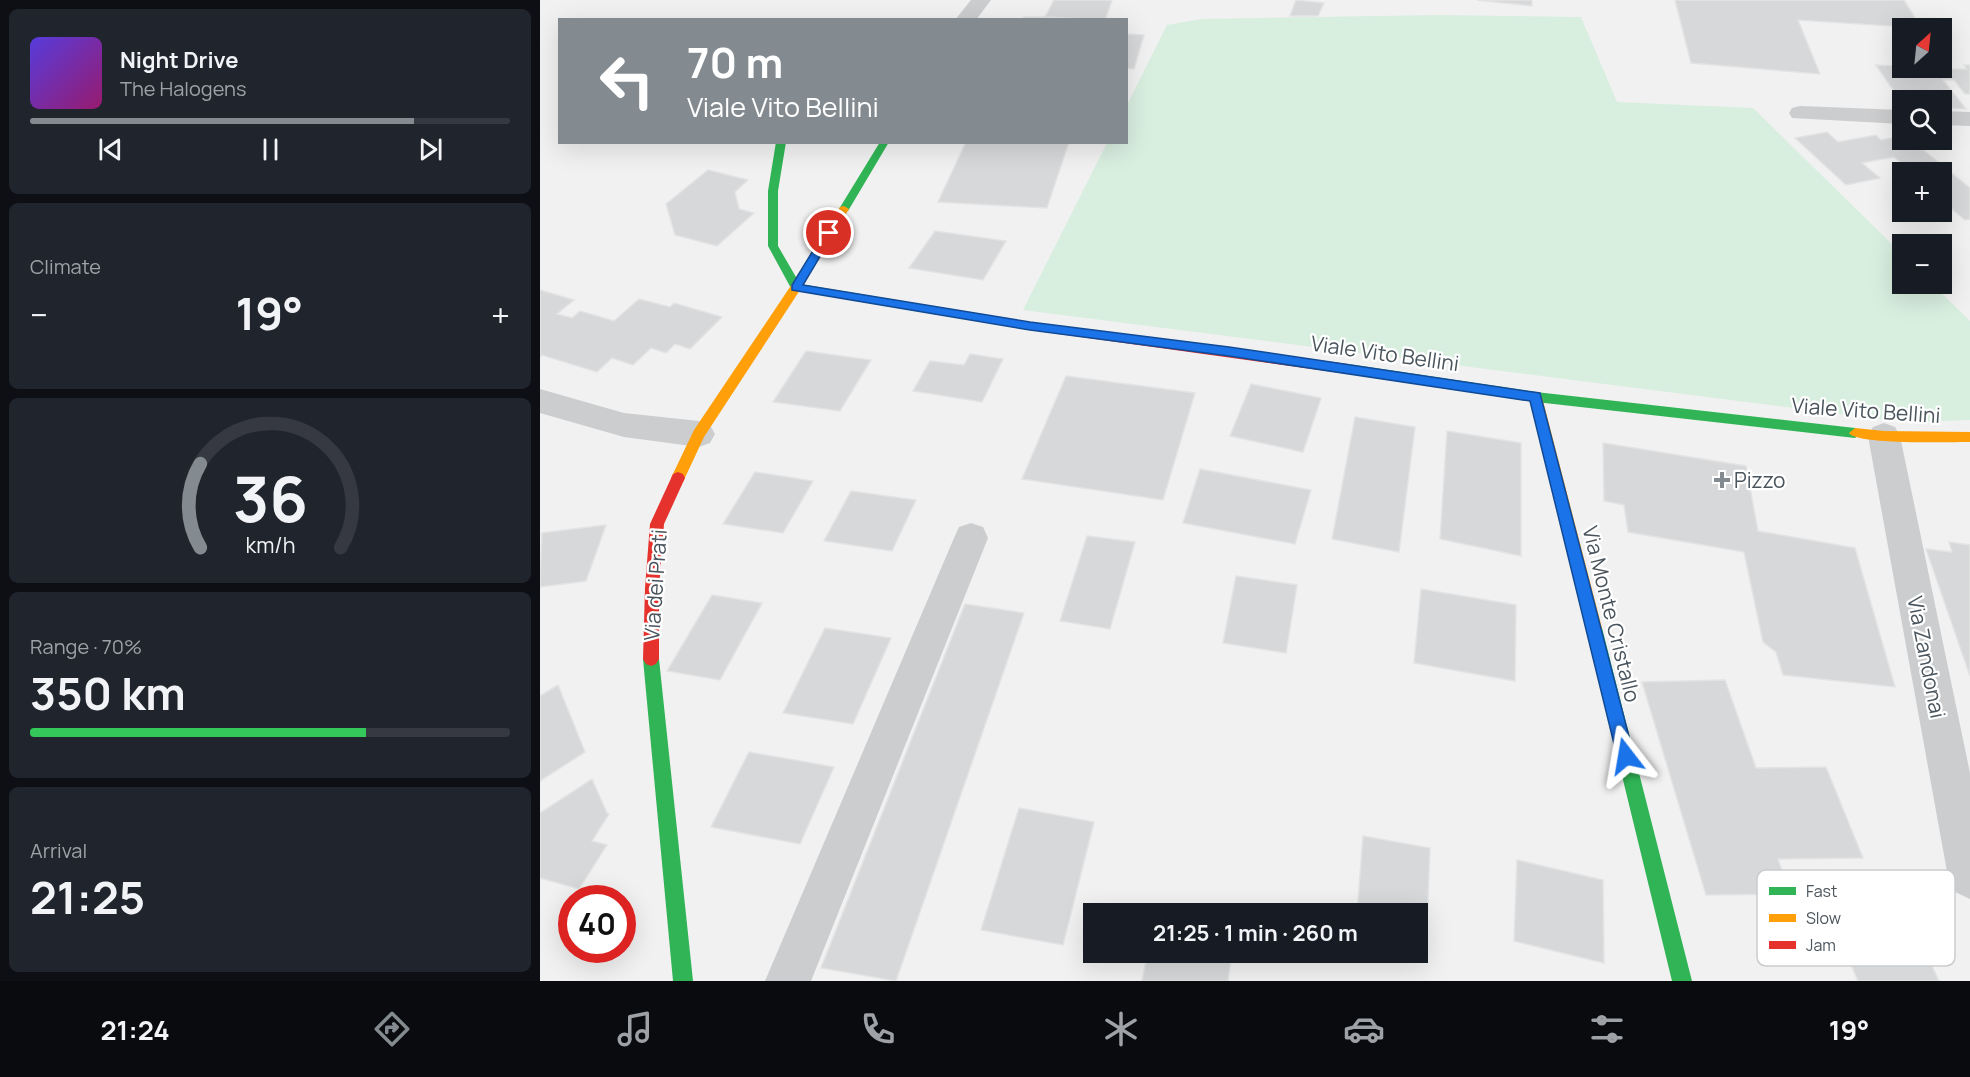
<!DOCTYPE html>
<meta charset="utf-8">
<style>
body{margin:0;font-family:Manrope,sans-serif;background:#20242c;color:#f1f3f6;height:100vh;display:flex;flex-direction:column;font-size:22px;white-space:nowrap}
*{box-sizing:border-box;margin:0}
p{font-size:20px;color:#9ea1a6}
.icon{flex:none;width:33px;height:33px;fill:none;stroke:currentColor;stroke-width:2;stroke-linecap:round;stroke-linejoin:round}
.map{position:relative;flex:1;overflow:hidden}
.drawer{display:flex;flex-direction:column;gap:9px;padding:9px;background:#0d0f14;width:540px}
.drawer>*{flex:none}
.top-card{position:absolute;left:18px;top:18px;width:570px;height:126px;border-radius:0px;box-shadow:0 6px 24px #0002;background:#848b90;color:#fff;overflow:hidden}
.needle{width:39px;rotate:27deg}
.controls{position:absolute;left:1352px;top:18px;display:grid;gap:12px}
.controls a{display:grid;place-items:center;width:60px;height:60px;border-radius:0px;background:#171b24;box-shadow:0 6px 24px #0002;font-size:30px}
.speed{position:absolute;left:18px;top:885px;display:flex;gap:12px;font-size:30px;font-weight:700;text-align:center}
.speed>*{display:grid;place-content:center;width:78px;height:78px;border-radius:50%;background:#171b24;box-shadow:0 6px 24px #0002;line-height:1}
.speed .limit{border:9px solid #d22;background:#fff;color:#111}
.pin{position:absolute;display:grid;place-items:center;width:51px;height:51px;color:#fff;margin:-26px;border:3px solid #fff;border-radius:50%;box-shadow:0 2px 6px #0007}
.me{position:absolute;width:66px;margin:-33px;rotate:346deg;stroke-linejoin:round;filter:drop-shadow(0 0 4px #0008)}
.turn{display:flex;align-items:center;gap:21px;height:126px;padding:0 30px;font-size:27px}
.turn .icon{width:78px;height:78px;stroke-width:2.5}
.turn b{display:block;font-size:42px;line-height:51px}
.big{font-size:45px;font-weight:700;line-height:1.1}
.drawer .widget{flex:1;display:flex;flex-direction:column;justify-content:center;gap:9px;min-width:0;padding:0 21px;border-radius:9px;background:#20242c}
.drawer .dial{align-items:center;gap:0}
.dial svg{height:156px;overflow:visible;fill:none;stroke:#363941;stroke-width:7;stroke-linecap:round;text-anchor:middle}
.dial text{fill:#f1f3f6;stroke:none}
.song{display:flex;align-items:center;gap:18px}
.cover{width:72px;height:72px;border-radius:9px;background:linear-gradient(135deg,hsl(250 70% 55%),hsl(320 70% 35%))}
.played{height:6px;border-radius:3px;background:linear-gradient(90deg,#848b90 80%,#363941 80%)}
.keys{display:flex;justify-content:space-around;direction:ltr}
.heat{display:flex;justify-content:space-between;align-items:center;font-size:33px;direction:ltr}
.charge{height:9px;border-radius:4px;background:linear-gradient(90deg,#34c759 70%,#363941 0)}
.trip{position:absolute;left:543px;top:903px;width:345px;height:60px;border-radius:0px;background:#171b24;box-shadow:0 6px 24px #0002;font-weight:700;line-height:60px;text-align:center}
.menu{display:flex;height:96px;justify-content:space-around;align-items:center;background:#090b0e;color:#9ea1a6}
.menu .icon{width:42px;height:42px}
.menu .on{color:#848b90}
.menu b{font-size:27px;color:#f1f3f6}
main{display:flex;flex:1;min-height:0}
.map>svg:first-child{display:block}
</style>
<main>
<section class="drawer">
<div class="widget">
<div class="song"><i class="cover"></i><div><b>Night Drive</b><p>The Halogens</p></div></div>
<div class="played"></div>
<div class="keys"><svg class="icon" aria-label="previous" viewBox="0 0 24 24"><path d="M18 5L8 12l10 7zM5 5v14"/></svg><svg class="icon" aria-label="pause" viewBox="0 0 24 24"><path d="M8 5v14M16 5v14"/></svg><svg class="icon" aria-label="next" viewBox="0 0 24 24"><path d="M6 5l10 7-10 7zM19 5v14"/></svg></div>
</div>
<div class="widget"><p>Climate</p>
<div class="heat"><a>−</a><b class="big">19°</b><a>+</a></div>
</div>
<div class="widget dial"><svg viewBox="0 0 100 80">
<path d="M14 69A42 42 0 1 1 86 69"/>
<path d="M14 69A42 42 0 0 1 14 26" stroke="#848b90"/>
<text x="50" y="56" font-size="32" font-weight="700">36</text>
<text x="50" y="72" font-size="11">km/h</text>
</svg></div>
<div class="widget"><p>Range · 70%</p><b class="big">350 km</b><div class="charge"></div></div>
<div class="widget"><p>Arrival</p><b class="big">21:25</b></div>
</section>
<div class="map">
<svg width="1430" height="981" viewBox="0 0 1430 981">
<rect width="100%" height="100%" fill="#f1f1f1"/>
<!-- green -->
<path fill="#d8eedf" d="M899 15 1041 17 1077 102 1213 108 1362 254V284H1392L1430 321V420L1363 422 483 310 567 143 586 142 587 105 627 25 662 19Z"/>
<!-- building -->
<path fill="#d7d8da" stroke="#e3e3e4" stroke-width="1.5" d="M514 0H572L565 20 505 17Z
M756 0 784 3 778 16H750Z
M937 0H992V6Z
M1135 0H1364L1381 28 1258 20 1280 74 1151 63Z
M484 17H505L557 20H483Z
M586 34 604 35 594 69 586 68Z
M1401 61H1405L1411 69H1427L1424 65H1430V94H1425L1414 80H1403L1426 109 1404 108 1401 107V100H1388L1375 95 1356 94 1336 65 1401 68Z
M1287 132 1298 142 1336 135 1341 140 1362 136V140H1371L1430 188V219L1425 220 1401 200V172H1368L1366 171 1370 170 1354 157 1322 163 1340 178 1306 185 1255 138Z
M426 142H529L507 208 398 202Z
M168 170 208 180 195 192 199 209 214 213 177 246 135 235 126 204Z
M395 231 466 241 443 280 369 268Z
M0 290 34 300 17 314 32 318 40 311 74 321 99 299 130 307 134 303 182 317 150 349 135 344 126 353 111 348 93 365 72 358 57 372 2 355 0 357Z
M266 351 331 360 300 411 233 402Z
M430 354 463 359 442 402 373 391 390 361 424 365Z
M526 376 655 393 623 500 482 479Z
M711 384 781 398 763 452 690 436Z
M815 417 875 427 859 552 792 539Z
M907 431 981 443V556L900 539Z
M1063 443 1206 466 1218 531 1315 548 1355 687 1243 675 1236 652 1223 642 1204 552 1088 532 1084 505 1064 501Z
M660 469 771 490 755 544 643 523Z
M215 472 273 481 243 533 183 524Z
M311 491 376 500 352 551 284 541Z
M66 525 46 581 0 587 2 533Z
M547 536 595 542 570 629 520 621Z
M1409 542 1430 545V676L1386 549 1412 552Z
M696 576 757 585 746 653 683 643Z
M881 589 976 605 975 681 874 663Z
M172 595 222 603 180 680 127 671Z
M425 604 484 613 356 981 281 968Z
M285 628 351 638 313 724 243 713Z
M1185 680 1216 768 1286 767 1323 858 1238 859 1250 894 1166 895 1102 682Z
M18 685 45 752 0 781V696Z
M209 752 294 767 260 844 171 827Z
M52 779 67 813 69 814 52 841 67 845 39 889 0 878V813Z
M479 808 554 822 523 945 441 930Z
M823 836 890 848 886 948 878 946V914H817Z
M977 860 1063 880 1064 963 974 941Z
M617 906 659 914H616Z
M1374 928 1399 981H1318L1298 935Z
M608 952H692L688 981H602Z"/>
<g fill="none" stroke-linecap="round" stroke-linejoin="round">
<!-- street -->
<path fill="#cbcdcf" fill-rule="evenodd" d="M431 0H451L436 20H415Z
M1260 106 1362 110V124L1252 118 1249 113 1252 108Z
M1401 111 1430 112V126L1401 125Z
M0 389 84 413 159 421 170 425 175 434 170 443 159 447 84 437 0 413Z
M1344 423 1355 427 1360 436 1430 773V899L1415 892 1408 877 1328 436 1333 427Z
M431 523 443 527 448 538 271 981H225L414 538 419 527Z"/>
<!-- fast -->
<path fill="#30b455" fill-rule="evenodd" d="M236 142H246L238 191V246L260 284 399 307 405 311 403 314 399 315 252 290 228 246V191Z
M340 142H349L308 211H300L299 209Z
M808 364 996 392 1315 428 1321 433 1315 438 996 402 808 374 802 369Z
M1054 621 1059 623 1062 628 1152 981H1132L1046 628 1049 623Z
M111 652 116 654 119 659 153 981H133L103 659 106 654Z"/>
<!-- slow -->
<path fill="#ff9f0a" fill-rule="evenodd" d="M304 206 309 209 260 290 164 437 143 482H133L131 478 154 430 252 284 300 207Z
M996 392 1002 397 1062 628 1059 633 1054 635 1049 633 1046 628 990 397Z
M1315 428 1344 431 1430 432V442C1411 442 1316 445 1309 433Z"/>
<!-- jam -->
<path fill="#e5322d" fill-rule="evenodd" d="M399 307 490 322 808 364 814 369 808 374 490 330 395 314 393 311Z
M138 472 143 474 145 478 124 524 119 588V659L116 664 111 666 106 664 103 659 105 588 110 524 133 474Z"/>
</g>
<!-- route -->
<path fill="#1a73e8" stroke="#114b97" stroke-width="1.5" d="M289 230 294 233 263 285 490 322 689 347 1000 393 1094 756 1091 762 1086 765 1080 762 1077 756 990 401 689 356 490 330 252 290V285L285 231Z"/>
<!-- markers -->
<path fill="#848b90" stroke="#fff" stroke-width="2" d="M1179 471h6v6h6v6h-6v6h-6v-6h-6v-6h6z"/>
<g text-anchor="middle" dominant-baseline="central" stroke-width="4.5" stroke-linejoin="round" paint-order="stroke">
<!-- street labels -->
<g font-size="21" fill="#4a545c" stroke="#fff">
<text transform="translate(845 353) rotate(8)">Viale Vito Bellini</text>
<text transform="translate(1326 410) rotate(4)">Viale Vito Bellini</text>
<text transform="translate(115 585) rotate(-86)">Via dei Prati</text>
<text transform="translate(1072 614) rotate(76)">Via Monte Cristallo</text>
<text transform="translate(1387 657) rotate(79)">Via Zandonai</text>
</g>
<!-- poi labels -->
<g font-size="21" fill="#4a545c" stroke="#fff" text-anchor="start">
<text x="1194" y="480">Pizzo</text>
</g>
</g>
<!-- legend -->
<rect x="1217" y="870" width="198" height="96" rx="9" fill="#fff" stroke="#c9ccce" stroke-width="1.5"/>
<rect x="1229" y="887" width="27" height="8" fill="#30b455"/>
<rect x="1229" y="914" width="27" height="8" fill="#ff9f0a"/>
<rect x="1229" y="941" width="27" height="8" fill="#e5322d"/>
<g font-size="16" fill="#4a545c">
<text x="1266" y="897">Fast</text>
<text x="1266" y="924">Slow</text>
<text x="1266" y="951">Jam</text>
</g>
</svg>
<div class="controls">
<a><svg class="needle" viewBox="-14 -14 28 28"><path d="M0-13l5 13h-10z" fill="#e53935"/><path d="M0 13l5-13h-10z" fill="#9ea1a6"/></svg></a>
<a><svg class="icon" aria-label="search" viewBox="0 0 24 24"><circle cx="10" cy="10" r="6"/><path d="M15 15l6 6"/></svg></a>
<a>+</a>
<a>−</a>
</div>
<div class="speed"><div class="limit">40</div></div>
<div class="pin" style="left:289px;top:233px;background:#d93025"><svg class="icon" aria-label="arrive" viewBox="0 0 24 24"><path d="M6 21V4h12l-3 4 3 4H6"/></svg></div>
<svg class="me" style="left:1086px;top:756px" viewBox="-20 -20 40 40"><path d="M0-17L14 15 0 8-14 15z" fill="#1a73e8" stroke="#fff" stroke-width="4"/></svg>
<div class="trip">21:25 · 1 min · 260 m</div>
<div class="top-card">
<div class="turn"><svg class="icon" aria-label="left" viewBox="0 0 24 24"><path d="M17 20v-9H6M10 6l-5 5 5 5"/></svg><div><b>70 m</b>Viale Vito Bellini</div></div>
</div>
</div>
</main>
<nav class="menu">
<b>21:24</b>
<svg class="icon on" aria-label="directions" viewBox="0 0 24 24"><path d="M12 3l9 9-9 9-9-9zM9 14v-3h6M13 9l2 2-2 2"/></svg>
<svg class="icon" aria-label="music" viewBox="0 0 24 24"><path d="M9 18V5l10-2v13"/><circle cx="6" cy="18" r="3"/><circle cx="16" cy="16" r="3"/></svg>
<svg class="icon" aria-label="phone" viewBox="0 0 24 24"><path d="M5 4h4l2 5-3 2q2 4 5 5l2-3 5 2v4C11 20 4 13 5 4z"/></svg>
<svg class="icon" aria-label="climate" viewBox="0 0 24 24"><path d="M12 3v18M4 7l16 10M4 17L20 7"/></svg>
<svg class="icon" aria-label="car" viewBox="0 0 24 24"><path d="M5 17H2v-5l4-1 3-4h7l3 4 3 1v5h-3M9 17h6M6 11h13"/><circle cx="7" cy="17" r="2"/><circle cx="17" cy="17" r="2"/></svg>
<svg class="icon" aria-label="filters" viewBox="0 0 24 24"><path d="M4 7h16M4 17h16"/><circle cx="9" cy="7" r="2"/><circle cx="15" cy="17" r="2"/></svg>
<b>19°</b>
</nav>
